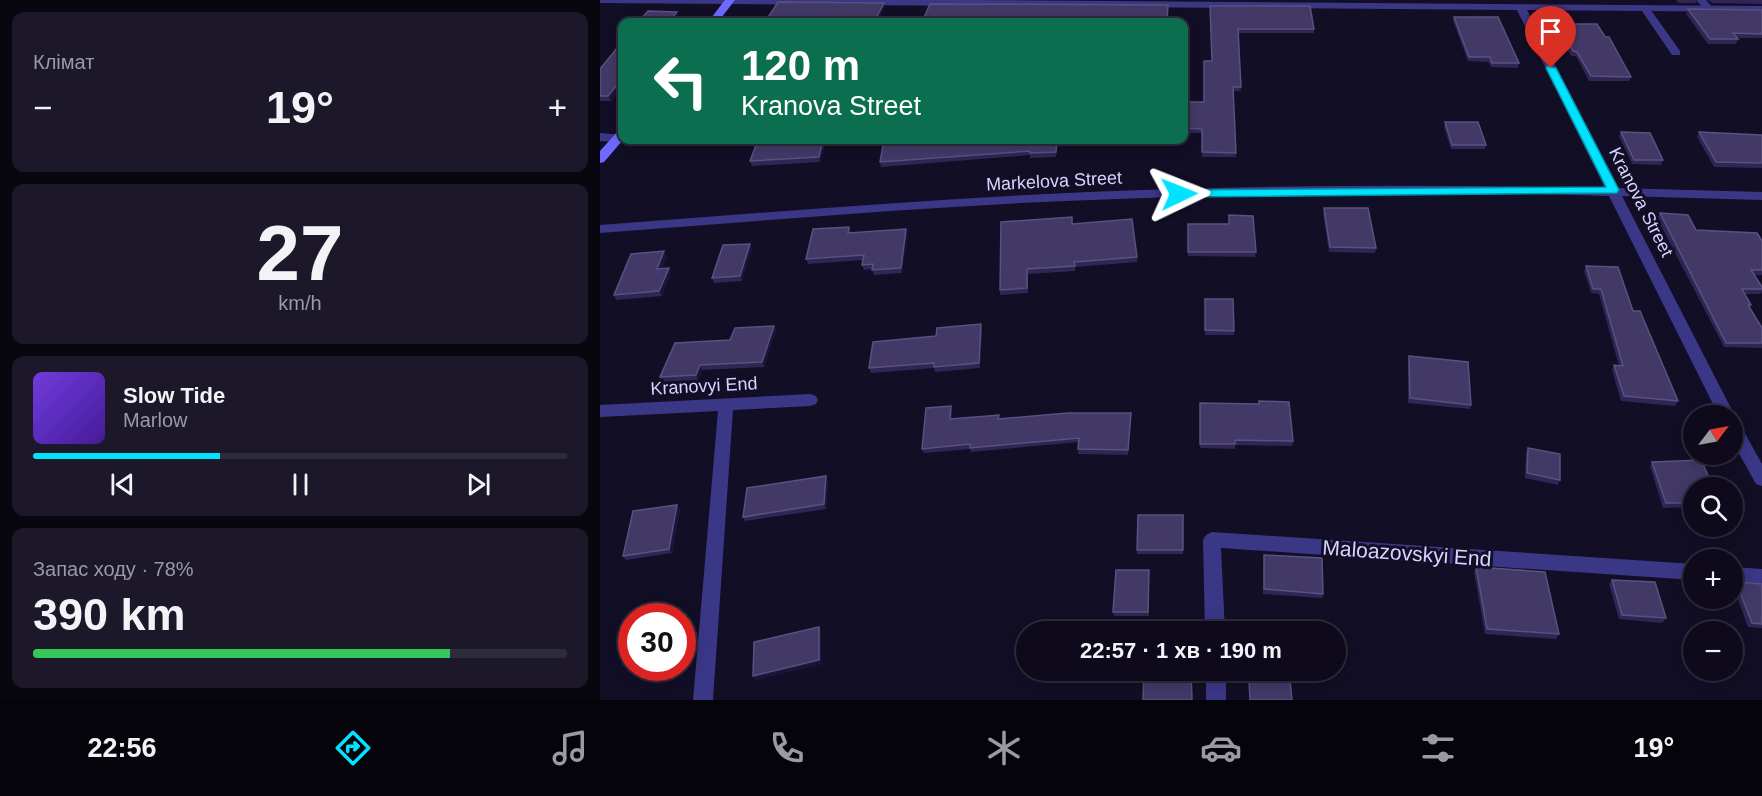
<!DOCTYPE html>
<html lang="uk">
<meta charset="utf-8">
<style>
body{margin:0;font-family:Helvetica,sans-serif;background:#1c1829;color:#f1f3f6;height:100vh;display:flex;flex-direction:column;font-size:22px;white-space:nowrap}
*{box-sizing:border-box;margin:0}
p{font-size:20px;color:#9b9aa3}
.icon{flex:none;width:33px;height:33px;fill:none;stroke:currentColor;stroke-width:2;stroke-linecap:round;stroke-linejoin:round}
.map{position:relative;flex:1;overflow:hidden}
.panel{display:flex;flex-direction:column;gap:12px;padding:12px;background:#08060f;width:600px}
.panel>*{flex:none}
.banner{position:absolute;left:18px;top:18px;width:570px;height:126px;border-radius:12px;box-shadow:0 3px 15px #0003,0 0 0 2px #2e2b3b;background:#0b6e4f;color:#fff;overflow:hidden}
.needle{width:39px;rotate:58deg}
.tools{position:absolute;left:1083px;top:405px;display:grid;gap:12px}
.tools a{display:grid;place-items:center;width:60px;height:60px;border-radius:50%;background:#0e0a1c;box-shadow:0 3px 15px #0003,0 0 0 2px #2e2b3b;font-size:30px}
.speed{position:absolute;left:18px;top:603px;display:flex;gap:12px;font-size:30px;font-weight:700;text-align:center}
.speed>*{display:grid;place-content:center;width:78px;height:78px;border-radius:50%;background:#0e0a1c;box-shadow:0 3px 15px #0003,0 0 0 2px #2e2b3b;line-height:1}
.speed .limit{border:9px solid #d22;background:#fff;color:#111}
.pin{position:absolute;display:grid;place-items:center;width:51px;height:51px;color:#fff;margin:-62px -26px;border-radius:50% 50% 50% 0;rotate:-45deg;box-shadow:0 0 6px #0007}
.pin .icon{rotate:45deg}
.me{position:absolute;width:66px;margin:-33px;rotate:88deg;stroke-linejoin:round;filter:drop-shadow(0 0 4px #0008)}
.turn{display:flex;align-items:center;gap:21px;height:126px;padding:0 24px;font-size:27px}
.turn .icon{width:78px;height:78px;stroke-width:2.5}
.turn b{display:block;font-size:42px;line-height:51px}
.big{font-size:45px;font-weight:600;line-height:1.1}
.panel .tile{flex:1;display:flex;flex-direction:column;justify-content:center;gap:9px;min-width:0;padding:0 21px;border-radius:12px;background:#1c1829}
.panel .dial{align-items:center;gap:0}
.dial b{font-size:78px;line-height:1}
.song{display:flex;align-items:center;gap:18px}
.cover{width:72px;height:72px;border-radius:9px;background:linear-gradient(135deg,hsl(260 70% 55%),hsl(260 70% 35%))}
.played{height:6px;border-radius:3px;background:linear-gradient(90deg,#00e2fe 35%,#2e2b3b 35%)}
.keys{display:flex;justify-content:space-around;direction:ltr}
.heat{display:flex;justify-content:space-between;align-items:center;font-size:33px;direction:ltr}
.charge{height:9px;border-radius:4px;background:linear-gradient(90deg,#34c759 78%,#2e2b3b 0)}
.trip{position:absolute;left:416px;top:621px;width:330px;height:60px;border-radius:30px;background:#0e0a1c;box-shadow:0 3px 15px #0003,0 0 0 2px #2e2b3b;font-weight:600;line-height:60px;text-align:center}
.menu{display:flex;height:96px;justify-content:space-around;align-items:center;background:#06040b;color:#9b9aa3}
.menu .icon{width:42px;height:42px}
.menu .on{color:#00e2fe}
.menu b{font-size:27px;color:#f1f3f6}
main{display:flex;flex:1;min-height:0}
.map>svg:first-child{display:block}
</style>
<main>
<section class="panel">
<div class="tile"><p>Клімат</p>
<div class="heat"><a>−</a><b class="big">19°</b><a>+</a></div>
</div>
<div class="tile dial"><b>27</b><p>km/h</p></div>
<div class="tile">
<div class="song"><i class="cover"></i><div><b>Slow Tide</b><p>Marlow</p></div></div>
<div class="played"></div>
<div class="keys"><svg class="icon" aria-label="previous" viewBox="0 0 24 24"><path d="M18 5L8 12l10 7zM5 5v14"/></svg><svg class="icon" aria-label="pause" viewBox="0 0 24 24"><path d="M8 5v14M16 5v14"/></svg><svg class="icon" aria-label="next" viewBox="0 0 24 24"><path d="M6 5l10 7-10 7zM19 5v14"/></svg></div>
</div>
<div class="tile"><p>Запас ходу · 78%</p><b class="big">390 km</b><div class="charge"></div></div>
</section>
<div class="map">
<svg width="1162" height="700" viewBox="0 0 1162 700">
<rect width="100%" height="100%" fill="#120e26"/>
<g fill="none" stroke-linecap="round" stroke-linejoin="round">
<!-- lane -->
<path fill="#3b3787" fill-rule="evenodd" d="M1096 0H1106L1113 8 1105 10Z
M1045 5 1048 6 1080 51V55H1072L1040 8Z"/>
<!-- street -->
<path fill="#3b3787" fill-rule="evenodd" d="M0 0H377L1162 6V12L927 10 1018 188 1162 192V200L1022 196 1135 416 1133 419 1138 421 1162 464V486L1156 484 1132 441V416H1119L1009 196C837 191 664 193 491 200 327 206 164 221 0 233V225C163 213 326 199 489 192 661 185 833 184 1005 188L917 10 0 3Z
M0 133 22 135 23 140 18 142 0 141Z
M210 394 216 396 218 400 216 404 210 406 133 410 113 700H93L118 411 0 417V405Z
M612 532 1094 564V580L621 548 625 632H605L603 540 606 535Z
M1132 567 1162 569V585L1132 583Z
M606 670H626V700H606Z"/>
<!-- secondary -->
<path fill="#6f6aff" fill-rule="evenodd" d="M125 0H135L118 22H108Z
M22 129 23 140 4 162 0 163V151L18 131Z"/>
</g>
<!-- wall -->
<path fill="#302655" d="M1076 0H1097L1096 3H1078Z
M1108 0H1162V4L1112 3Z
M610 6 714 29V33H638L641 91H633L636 157H602V133H584V102H604L612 61Z
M1088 9 1162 10V38H1137L1138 39 1136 44H1108L1086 14Z
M854 17 919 63 918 68 891 67 888 62 868 61 853 21Z
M958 24 1005 37 1031 77 1029 81H989L976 56H971L956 28Z
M22 42V86L11 101H0V69Z
M845 122 886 145 885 149H851L844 127Z
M1021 132 1063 160 1061 165 1032 164 1019 136Z
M1099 132 1162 135V168L1114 167 1097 137Z
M226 140 220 162 152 166 150 161Z
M457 140 456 157 430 158V155L281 167 280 162Z
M724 208 776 248 775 253 729 252 723 213Z
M1060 213 1096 230 1162 241V275H1154L1162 287V292L1161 294H1145L1151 305 1150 307 1162 328V348L1124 347 1057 218Z
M472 224 537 257V262L475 267V271L428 274V293L400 295V290Z
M588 224 656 252 655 257 588 256Z
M249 227 251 233 308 234 302 273 274 275 272 269 264 270 262 265 263 260 208 264 206 259Z
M152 248 142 281 114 283 112 278Z
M67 256 62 268H69L71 273 62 296 16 300 14 295Z
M986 266 1033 311 1078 401 1075 406 1021 401 1012 370 1014 365 1019 366 999 294 991 293 984 271Z
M605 299 634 331V335H605Z
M174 326 176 330 164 367 102 370 98 380 63 382 60 377 130 340Z
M382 329 380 368 335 372 334 368 271 373 269 368 336 336Z
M809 356 871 405 870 409 808 403V361Z
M600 403 693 441 692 446 635 445V449L600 448Z
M352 410 351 419 531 418 528 455 478 454 479 442 371 452 370 449 324 453 322 449Z
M928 448 960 480 958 485 925 478 926 453Z
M1052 462 1094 488V507L1063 508 1050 466Z
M228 481 226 509 145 521 143 517Z
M80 509 72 553 26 560 23 556Z
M583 515V554H537V550Z
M664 559 723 594 722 598 663 594Z
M876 567 959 634 956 639 885 634 874 572Z
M549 570V616H514L513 612Z
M1012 580 1066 618 1062 623 1019 619 1009 584Z
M1136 582 1162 584V628L1148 627 1133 586Z"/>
<!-- shaded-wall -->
<path fill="#1c153a" d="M284 3 285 7 277 22H274Z
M77 12 78 16 73 22H68Z
M22 79V86L11 101 8 96Z
M223 140H226L220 162 219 157Z
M306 229 308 234 302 273 301 268Z
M150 244 152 248 142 281 140 276Z
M64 251 67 256 59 274 57 269Z
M69 268 71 273 62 296 59 291Z
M381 324 382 329 380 368 379 363Z
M174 326 176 330 164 367 162 362Z
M100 365 102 370 98 380 96 375Z
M226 476 228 481 226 509 224 504Z
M77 505 80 509 72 553 69 549Z
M219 627 221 631 222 664 156 680 153 676Z"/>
<!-- building -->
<path fill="#423967" stroke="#59517f" stroke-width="1.5" d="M178 2 284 3 274 22H165Z
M330 4 568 5 567 22H322Z
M610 6H710L714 29H638L641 87H633L636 153 602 152V129L584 128V102H604V61H612Z
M1088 9 1162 10V34L1133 33 1138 39H1110Z
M48 11 77 12 68 22H38Z
M854 17H898L919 63H892L890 57H869Z
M958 24H997L1005 37H1009L1031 77 991 76 977 52 973 51Z
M22 42V79L8 96H0V69Z
M845 122H878L886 145H852Z
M1021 132 1050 133 1063 160H1034Z
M1099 132 1162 135V163L1116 162Z
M158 140H223L219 157 150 161Z
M284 140H457L456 152 430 153V151L280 162Z
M724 208H768L776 248 730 247Z
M1060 213 1088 215 1096 230 1157 233 1162 241V270H1151L1162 287V289H1142L1151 305H1148L1162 328V343H1126Z
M629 215 653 216 656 252H588V224H629Z
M472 217V224L532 219 537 257 474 262 475 266 427 269V288L400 290 401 222Z
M249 227 248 233 306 229 301 268 272 270 273 264 262 265 264 255 206 259 213 229Z
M150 244 140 276 112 278 123 245Z
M64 251 57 269 69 268 59 291 14 295 31 254Z
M986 266 1018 267 1033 311H1040L1078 401 1024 396 1014 365 1023 366 1001 289H993Z
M605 299H633L634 331 605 330Z
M381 324 379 363 334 367V363L269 368 273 342 336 336 337 328Z
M174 326 162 362 100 365 96 375 60 377 75 343 130 340 135 328Z
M809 356 868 362 871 405 810 398Z
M659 401 689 402 693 441 635 440V444H600V403L659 404Z
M351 406 350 419 399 415 398 419 468 413H531L528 450 478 449 479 438 370 448V444L322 449 326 408Z
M928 448 960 454V480L927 473Z
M1101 460 1114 488H1094V503H1066L1052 462Z
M226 476 224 504 143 517 147 488Z
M77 505 69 549 23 556 33 511Z
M538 515H583V550H537Z
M664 555 722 558 723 594 664 589Z
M876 567 945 572 959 634 887 629Z
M516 570H549L548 612H513Z
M1012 580 1055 582 1066 618 1022 615Z
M1136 582 1162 584V624L1152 623Z
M546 626 590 627V632H545Z
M219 627V660L153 676 154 642Z
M544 670H591L592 700H543Z
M649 680H690L692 700H650Z"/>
<!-- route -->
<path fill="#00e2fe" stroke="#0093a5" stroke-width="1.5" d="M947 66 956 68 1019 190 1017 193 579 197 573 194 579 190 1006 187 946 68Z"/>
<g text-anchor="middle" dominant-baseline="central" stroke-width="6" stroke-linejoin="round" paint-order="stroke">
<!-- street labels -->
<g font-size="18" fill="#d8d3ff" stroke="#120e26">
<text transform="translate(454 181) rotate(-3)">Markelova Street</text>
<text transform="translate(1041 202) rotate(63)">Kranova Street</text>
<text transform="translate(104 386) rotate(-3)">Kranovyi End</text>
</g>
<!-- near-street labels -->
<g font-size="21" fill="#d8d3ff" stroke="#120e26">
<text transform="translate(807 553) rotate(4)">Maloazovskyi End</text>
</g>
</g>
</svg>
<div class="tools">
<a><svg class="needle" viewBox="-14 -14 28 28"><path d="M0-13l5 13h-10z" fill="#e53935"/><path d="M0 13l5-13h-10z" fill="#9b9aa3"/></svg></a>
<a><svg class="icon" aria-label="search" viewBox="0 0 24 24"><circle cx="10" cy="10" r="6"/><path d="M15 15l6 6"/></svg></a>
<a>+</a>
<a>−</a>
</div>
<div class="speed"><div class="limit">30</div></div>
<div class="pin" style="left:951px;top:68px;background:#d93025"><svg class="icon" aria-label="arrive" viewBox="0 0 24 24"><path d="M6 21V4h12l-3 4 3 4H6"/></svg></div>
<svg class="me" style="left:579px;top:194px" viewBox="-20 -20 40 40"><path d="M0-17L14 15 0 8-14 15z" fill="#00e2fe" stroke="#fff" stroke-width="4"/></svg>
<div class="trip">22:57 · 1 хв · 190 m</div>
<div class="banner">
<div class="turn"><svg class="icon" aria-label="left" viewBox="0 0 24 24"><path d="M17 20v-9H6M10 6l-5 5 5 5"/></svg><div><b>120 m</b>Kranova Street</div></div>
</div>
</div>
</main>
<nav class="menu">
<b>22:56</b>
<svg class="icon on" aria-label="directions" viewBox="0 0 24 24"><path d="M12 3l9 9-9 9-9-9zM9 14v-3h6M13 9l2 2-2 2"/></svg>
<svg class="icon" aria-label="music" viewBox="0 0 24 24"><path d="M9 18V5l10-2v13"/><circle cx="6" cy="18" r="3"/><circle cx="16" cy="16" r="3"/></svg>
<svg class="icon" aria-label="phone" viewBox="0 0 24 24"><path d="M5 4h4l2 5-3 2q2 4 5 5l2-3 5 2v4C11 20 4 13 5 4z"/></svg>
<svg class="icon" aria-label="climate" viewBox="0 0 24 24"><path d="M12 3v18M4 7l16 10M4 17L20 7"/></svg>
<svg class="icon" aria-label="car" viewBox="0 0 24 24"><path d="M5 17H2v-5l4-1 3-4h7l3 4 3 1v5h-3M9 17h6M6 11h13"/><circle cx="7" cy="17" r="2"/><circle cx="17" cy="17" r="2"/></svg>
<svg class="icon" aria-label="filters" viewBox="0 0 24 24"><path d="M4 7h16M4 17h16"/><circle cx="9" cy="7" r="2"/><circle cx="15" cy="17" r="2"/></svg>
<b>19°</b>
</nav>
